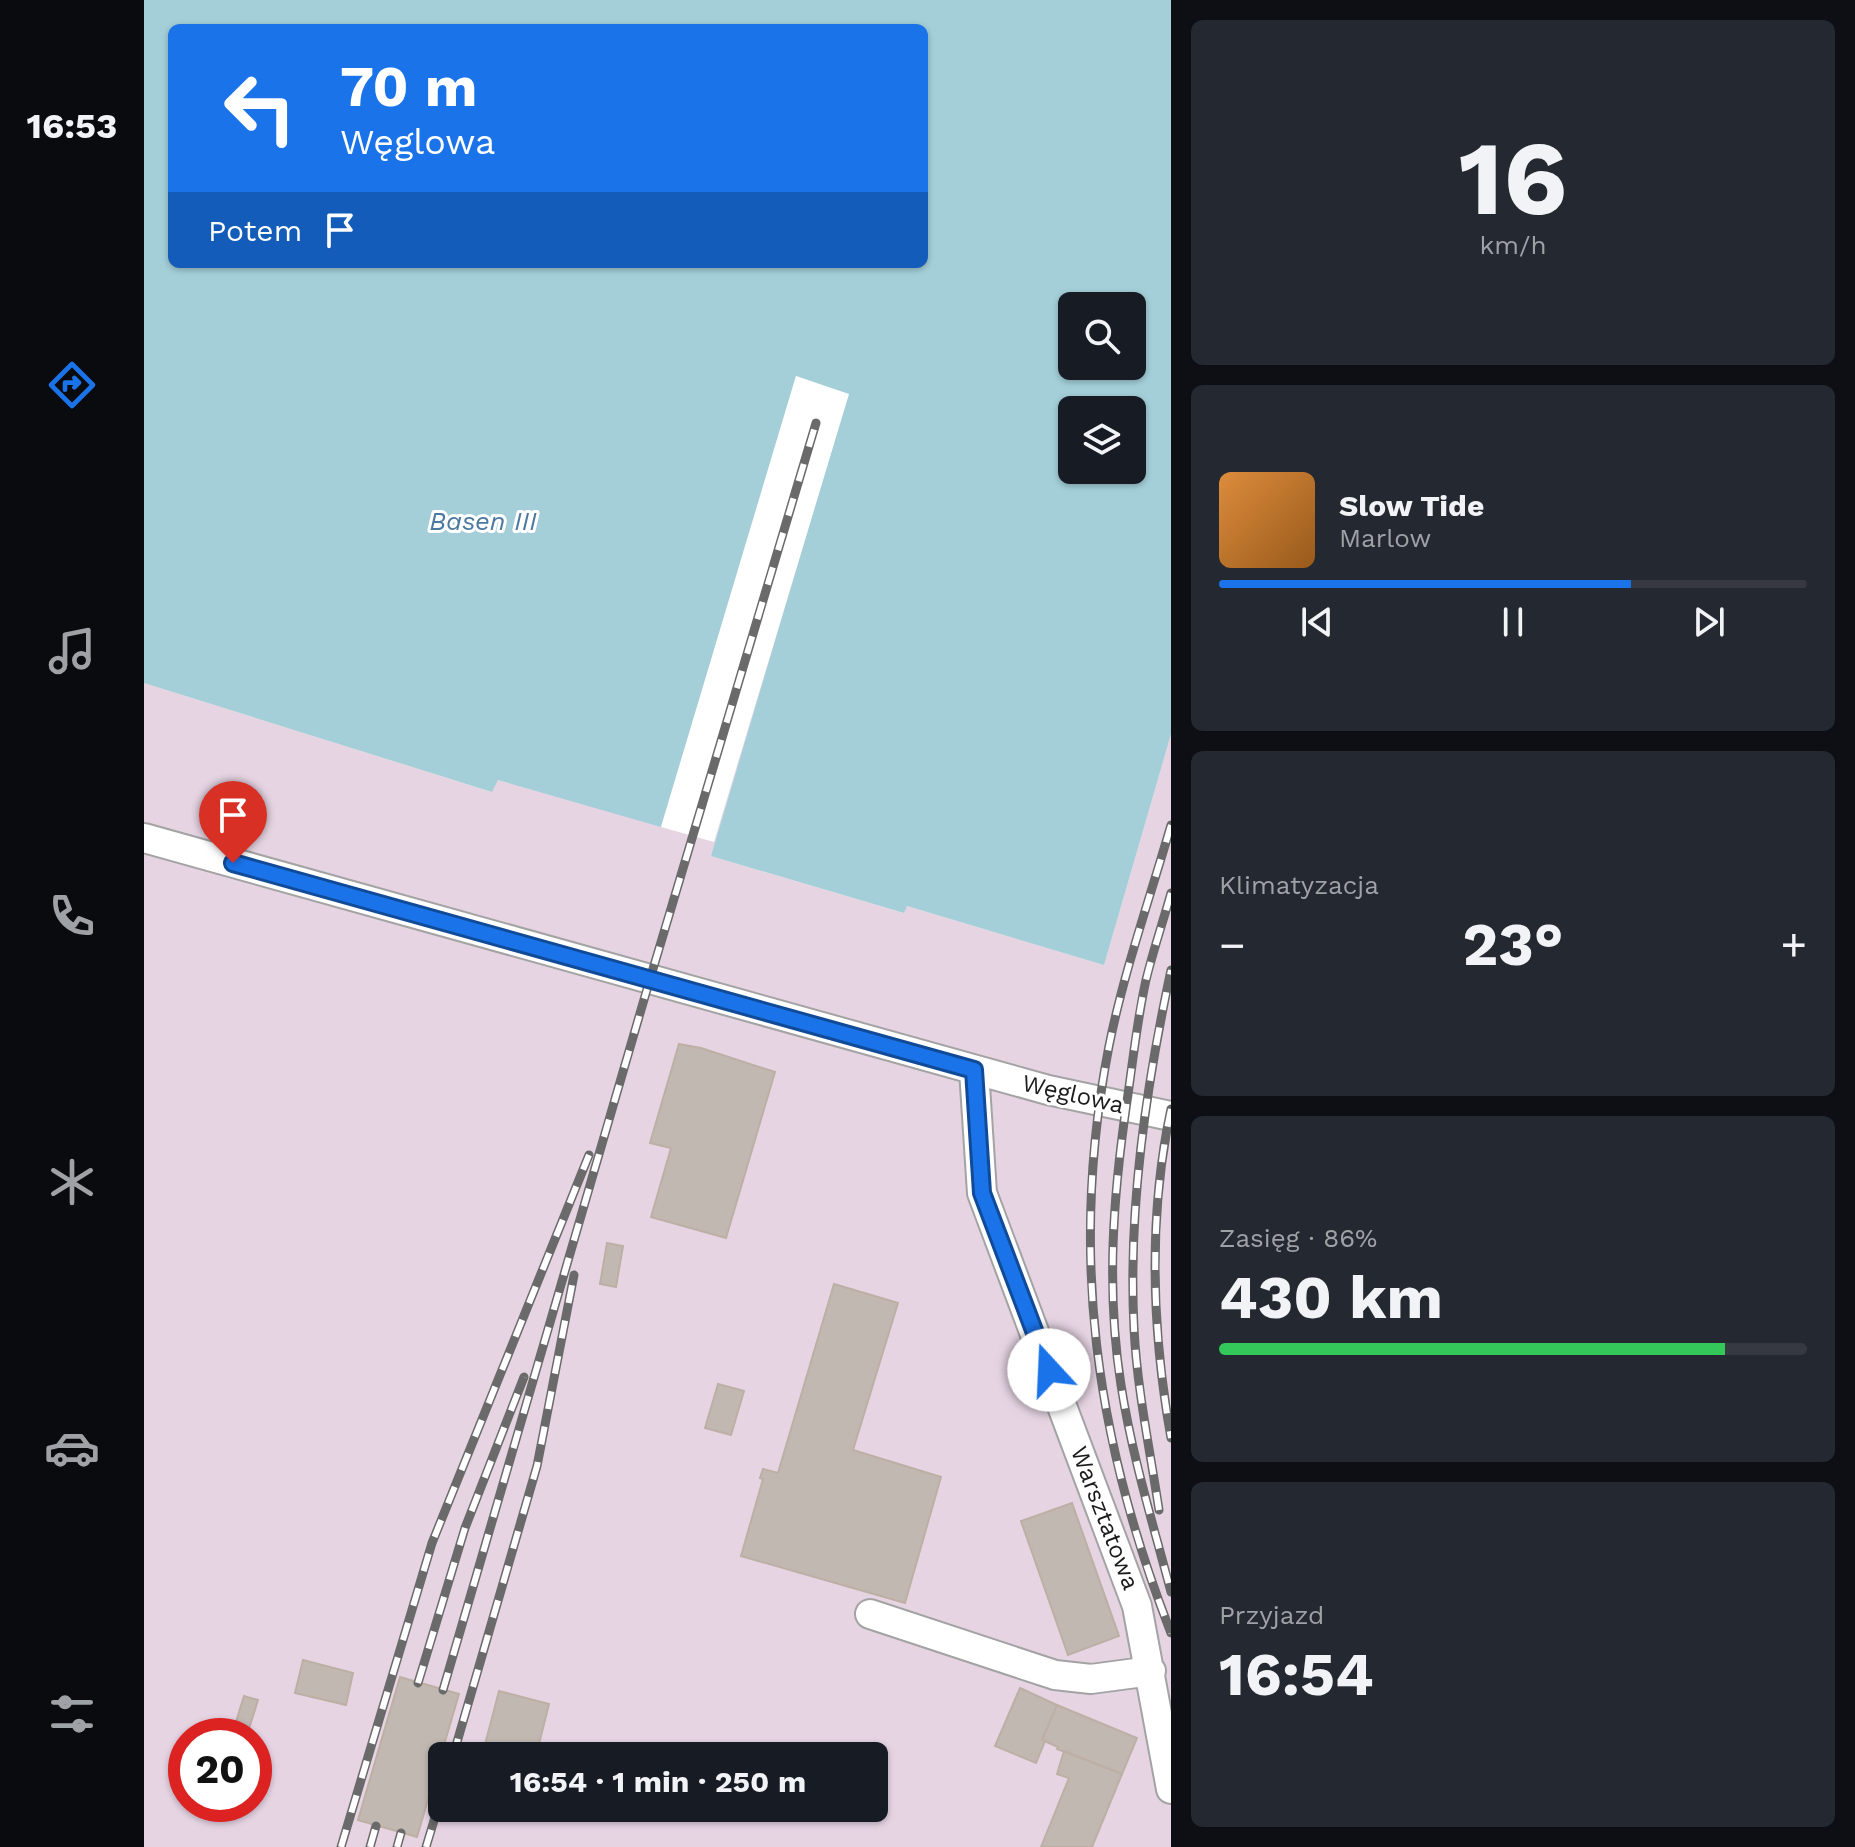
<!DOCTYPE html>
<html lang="pl">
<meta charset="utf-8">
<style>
body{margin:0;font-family:"Work Sans",sans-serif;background:#242831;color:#f1f3f6;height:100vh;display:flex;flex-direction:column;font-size:30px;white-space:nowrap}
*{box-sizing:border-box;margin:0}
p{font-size:26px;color:#9ea1a6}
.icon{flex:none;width:44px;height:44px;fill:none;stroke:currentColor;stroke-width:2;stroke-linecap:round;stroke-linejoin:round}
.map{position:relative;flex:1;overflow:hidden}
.side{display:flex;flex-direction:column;gap:20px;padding:20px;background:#0d0f14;width:684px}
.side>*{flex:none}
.hud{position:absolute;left:24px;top:24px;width:760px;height:244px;border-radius:12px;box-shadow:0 2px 6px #0004;background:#1a73e8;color:#fff;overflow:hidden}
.buttons{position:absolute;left:914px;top:292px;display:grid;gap:16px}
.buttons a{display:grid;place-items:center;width:88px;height:88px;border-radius:12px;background:#171b24;box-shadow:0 2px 6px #0004;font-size:40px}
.speed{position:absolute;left:24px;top:1718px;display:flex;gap:16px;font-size:40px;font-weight:700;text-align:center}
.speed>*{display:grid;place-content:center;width:104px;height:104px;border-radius:50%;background:#171b24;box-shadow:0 2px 6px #0004;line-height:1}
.speed .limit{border:12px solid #d22;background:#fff;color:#111}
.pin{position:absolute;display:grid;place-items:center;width:68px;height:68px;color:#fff;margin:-82px -34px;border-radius:50% 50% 50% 0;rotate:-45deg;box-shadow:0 0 8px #0007}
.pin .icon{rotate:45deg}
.me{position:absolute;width:88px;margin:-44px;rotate:340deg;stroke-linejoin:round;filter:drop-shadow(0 0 6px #0008)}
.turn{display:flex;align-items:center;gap:28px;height:168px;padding:0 40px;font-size:36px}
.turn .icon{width:104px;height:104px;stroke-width:2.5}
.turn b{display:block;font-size:56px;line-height:68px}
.then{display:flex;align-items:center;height:76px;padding:0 40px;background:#0003;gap:16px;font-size:30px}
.big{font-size:60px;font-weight:700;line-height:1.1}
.side .card{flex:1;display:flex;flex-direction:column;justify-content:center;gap:12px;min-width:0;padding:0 28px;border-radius:12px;background:#242831}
.side .dial{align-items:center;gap:0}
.dial b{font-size:104px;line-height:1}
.song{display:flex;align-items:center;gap:24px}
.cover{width:96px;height:96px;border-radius:12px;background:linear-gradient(135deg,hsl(30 70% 55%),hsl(30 70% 35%))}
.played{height:8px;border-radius:4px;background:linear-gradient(90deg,#1a73e8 70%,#363941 70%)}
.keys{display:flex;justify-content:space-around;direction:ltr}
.heat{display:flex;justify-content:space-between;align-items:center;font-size:44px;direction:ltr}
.charge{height:12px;border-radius:6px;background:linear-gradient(90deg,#34c759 86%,#363941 0)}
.trip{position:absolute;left:284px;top:1742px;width:460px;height:80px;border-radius:12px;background:#171b24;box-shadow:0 2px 6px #0004;font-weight:700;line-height:80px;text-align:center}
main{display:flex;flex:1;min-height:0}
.menu{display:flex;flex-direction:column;width:144px;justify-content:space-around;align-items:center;background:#090b0e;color:#9ea1a6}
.menu .icon{width:56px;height:56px}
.menu .on{color:#1a73e8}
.menu b{font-size:36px;color:#f1f3f6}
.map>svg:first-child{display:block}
</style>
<main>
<nav class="menu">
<b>16:53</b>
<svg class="icon on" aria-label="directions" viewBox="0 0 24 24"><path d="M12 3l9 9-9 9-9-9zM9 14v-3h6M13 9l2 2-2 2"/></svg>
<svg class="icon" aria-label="music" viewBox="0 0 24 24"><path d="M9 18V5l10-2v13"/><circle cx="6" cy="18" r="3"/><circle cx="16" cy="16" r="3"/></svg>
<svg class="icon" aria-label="phone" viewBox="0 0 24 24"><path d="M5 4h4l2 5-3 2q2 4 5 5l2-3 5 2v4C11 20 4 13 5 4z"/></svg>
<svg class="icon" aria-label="climate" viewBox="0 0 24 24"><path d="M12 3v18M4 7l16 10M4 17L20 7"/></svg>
<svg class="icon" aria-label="car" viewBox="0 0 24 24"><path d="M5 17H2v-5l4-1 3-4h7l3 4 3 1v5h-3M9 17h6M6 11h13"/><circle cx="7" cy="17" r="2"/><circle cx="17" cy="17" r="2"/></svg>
<svg class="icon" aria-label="filters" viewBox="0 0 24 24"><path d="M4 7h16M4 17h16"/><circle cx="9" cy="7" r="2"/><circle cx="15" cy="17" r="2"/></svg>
</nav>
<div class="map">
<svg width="1027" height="1847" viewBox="0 0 1027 1847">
<rect width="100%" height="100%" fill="#ede9e2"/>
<!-- industrial -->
<path fill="#e6d4e3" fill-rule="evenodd" d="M652 376 705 394 567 856 759 913 762 906 960 965 1027 734V1847H0V683L347 792 353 780 517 826ZM42 1736H110V1804H42ZM298 1756H730V1808H298Z"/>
<!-- water -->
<path fill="#a4cfd9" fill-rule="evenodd" d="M0 0H1027V734L960 965 763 906 760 913 567 856 704 395 652 376 517 827 354 780 348 792 0 683ZM28 28H780V264H28ZM928 306H988V366H928ZM928 410H988V470H928Z"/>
<!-- pier -->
<path fill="#fff" d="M652 376 705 394 570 842 517 827Z"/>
<!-- building -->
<path fill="#c1b8b2" stroke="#beafa5" stroke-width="2" d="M535 1044 557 1048 631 1072 582 1238 507 1217 527 1148 506 1143Z
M463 1243 479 1246 472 1287 456 1284Z
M690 1284 754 1303 709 1450 797 1477 761 1603 597 1556 619 1479 616 1478 619 1469 634 1473Z
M574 1384 600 1391 587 1435 561 1428Z
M928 1503 975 1636 924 1655 877 1521Z
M159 1660 209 1673 202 1705 151 1693Z
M256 1677 315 1694 273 1837 214 1820Z
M876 1688 913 1705 898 1740 901 1741 892 1763 851 1746Z
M355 1691 405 1704 392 1756H338Z
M100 1696 114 1700 104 1732 90 1728Z
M913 1705 993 1738 978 1774 913 1749 914 1747 898 1740Z
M920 1751 978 1774 948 1847H897L925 1778 913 1774Z"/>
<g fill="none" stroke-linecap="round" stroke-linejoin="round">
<defs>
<path id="minor" d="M0 838 904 1090 1027 1116
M830 1070 838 1193 993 1606 1027 1789
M726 1614 911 1675 947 1679 1007 1671"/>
</defs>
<!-- minor casing -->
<use href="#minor" stroke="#a3a3a3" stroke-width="32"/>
<!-- minor -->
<use href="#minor" stroke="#fff" stroke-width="28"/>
<defs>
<path id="rail" d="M1027 825C1006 898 980 971 965 1046 925 1252 951 1439 1027 1633
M1027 893C1019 922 1009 951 1002 980 993 1020 989 1061 983 1101 969 1196 962 1290 977 1385 988 1456 1009 1524 1027 1592
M1027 1109C1004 1217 1008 1331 1027 1438
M1015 1510C1006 1450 993 1389 990 1328 984 1208 1002 1087 1027 970
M274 1683 321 1528 380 1377
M299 1690 506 979 672 423
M309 1756 393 1466 430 1275
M197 1847 288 1543 445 1155
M226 1847 232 1826
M253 1847 257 1833
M282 1847 298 1794"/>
</defs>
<!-- rail casing -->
<use href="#rail" stroke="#6a6a6a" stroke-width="9"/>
<!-- rail -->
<use href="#rail" stroke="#fff" stroke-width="6" stroke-dasharray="18" stroke-linecap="butt"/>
</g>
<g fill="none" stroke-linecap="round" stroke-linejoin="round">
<defs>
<path id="route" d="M89 863 830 1070 838 1193 905 1370"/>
</defs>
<!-- route casing -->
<use href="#route" stroke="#114b97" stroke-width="20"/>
<!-- route -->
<use href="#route" stroke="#1a73e8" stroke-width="14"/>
</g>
<g text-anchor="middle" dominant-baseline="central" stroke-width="6" stroke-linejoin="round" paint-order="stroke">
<!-- street labels -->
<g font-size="24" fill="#1c1c1c" stroke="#fff">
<text transform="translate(929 1094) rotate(13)">Węglowa</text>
<text transform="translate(961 1518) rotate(69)">Warsztatowa</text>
</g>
<!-- water labels -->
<g font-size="26" font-style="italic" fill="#4a789f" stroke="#fff">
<text x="339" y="521">Basen III</text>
</g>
</g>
</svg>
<div class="buttons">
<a><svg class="icon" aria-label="search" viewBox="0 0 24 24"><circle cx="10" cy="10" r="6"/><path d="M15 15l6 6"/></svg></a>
<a><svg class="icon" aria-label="layers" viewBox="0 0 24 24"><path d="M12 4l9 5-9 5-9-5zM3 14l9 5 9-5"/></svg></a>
</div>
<div class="speed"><div class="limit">20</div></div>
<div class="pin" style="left:89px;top:863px;background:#d93025"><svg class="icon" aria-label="arrive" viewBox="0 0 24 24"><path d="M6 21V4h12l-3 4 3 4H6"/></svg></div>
<svg class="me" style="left:905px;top:1370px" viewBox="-20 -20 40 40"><circle r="19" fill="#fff"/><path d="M0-13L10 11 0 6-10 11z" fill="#1a73e8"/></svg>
<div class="trip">16:54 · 1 min · 250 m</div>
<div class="hud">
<div class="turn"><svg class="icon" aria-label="left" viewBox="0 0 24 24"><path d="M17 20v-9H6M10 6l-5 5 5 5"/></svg><div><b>70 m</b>Węglowa</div></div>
<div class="then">Potem<svg class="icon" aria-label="arrive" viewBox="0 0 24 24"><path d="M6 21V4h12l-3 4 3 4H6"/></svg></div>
</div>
</div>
<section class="side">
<div class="card dial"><b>16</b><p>km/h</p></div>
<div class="card">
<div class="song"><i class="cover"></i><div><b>Slow Tide</b><p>Marlow</p></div></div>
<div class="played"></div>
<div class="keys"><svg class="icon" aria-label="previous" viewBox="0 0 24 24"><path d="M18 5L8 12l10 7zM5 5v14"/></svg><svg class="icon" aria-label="pause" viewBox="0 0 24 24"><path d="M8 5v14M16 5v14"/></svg><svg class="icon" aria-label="next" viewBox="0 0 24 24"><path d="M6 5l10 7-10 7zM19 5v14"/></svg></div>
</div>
<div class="card"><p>Klimatyzacja</p>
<div class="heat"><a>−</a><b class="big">23°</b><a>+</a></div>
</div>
<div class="card"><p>Zasięg · 86%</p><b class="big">430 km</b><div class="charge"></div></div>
<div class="card"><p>Przyjazd</p><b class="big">16:54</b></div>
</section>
</main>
